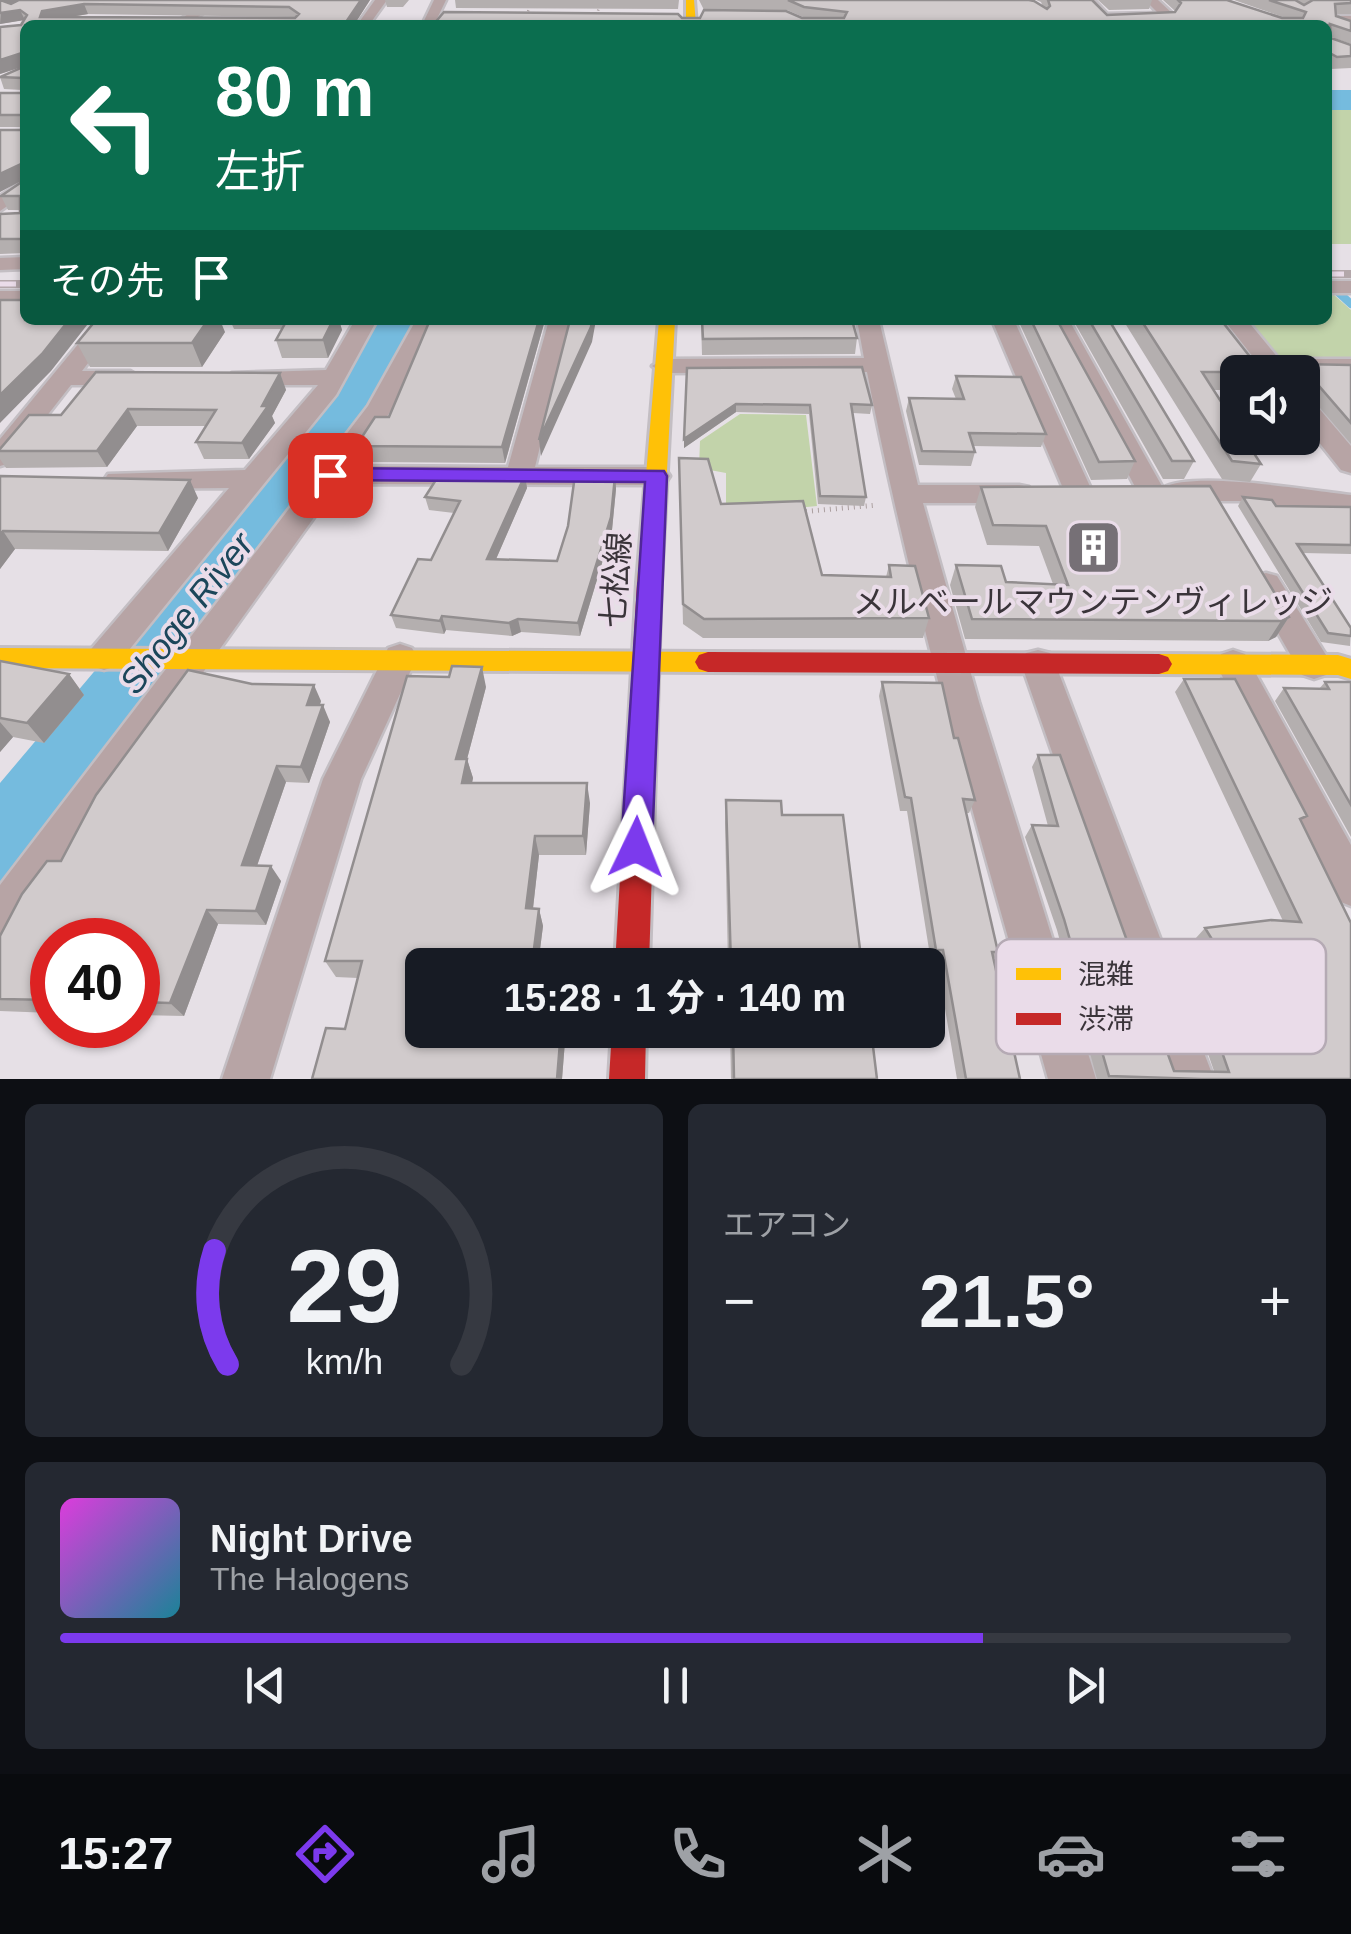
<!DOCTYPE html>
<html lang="ja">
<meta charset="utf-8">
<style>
body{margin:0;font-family:Arial,"Noto Sans JP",sans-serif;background:#242831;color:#f1f3f6;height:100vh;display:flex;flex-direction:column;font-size:38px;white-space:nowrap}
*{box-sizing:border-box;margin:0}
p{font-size:32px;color:#9ea1a6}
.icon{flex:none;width:55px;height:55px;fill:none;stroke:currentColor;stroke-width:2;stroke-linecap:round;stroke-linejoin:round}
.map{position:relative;height:1079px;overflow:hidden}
.drawer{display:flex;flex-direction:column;gap:25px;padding:25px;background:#0d0f14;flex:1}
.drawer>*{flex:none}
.hud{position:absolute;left:20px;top:20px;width:1312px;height:305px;border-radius:15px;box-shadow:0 2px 8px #0004;background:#0b6e4f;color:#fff;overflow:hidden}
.tools{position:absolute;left:1220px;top:355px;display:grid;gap:20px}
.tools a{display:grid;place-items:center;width:100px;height:100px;border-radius:15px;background:#171b24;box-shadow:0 2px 8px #0004;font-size:50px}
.speed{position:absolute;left:30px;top:918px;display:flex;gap:20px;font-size:50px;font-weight:700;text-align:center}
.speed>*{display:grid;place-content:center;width:130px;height:130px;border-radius:50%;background:#171b24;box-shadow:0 2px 8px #0004;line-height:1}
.speed .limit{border:15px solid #d22;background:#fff;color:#111}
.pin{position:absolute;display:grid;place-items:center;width:85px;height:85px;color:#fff;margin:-42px;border-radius:20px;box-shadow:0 5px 15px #0006}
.me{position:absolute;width:110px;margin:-55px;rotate:2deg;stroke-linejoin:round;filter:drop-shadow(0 0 8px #0008)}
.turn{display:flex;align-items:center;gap:35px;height:210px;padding:0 30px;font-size:45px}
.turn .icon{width:130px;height:130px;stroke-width:2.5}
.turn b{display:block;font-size:70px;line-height:85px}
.then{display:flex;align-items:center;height:95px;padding:0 30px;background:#0003;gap:20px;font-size:38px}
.big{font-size:75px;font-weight:700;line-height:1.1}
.drawer .tile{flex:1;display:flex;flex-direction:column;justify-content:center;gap:15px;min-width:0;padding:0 35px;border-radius:15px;background:#242831}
.drawer .dial{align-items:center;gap:0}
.dial svg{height:260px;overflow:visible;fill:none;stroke:#363941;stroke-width:7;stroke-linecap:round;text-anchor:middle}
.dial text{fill:#f1f3f6;stroke:none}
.song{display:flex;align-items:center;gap:30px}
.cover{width:120px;height:120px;border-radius:15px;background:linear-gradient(135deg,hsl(300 70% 55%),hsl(190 70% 35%))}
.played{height:10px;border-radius:5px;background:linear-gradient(90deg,#7c3aed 75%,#363941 75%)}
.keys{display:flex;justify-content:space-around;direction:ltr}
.heat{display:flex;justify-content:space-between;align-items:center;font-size:55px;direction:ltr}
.drawer .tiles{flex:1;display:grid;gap:25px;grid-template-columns:1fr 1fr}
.tile:last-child{grid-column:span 2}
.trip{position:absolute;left:405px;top:948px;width:540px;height:100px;border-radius:15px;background:#171b24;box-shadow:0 2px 8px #0004;font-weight:700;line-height:100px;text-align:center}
.tab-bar{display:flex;height:160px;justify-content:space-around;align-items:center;background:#090b0e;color:#9ea1a6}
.tab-bar .icon{width:70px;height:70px}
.tab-bar .active{color:#7c3aed}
.tab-bar b{font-size:45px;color:#f1f3f6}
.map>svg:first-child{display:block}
</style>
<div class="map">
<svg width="1351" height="1079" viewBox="0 0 1351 1079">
<rect width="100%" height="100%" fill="#e6e0e6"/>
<!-- green -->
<path fill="#c2d3aa" d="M1328 109 1351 110V244H1328Z
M1328 294H1333L1351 310V360H1281L1248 320H1328Z
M740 414 806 415 817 506 726 515V473L699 468 700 441Z"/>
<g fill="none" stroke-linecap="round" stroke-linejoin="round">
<!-- stream -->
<path stroke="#75bbde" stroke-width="8" d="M1339 293 1351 304"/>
<!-- river -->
<path fill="#75bbde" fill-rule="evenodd" d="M1328 90H1351V110H1328Z
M369 320H419L384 395 31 878 0 890V783L333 389Z"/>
<defs>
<path id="street" d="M207 0H221L187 25H173Z
M375 0H387L369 25H357Z
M434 0H446L434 25H422Z
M1082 0H1094L1107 14 1158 13 1145 0H1158L1175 16 1169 20 1104 22Z
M1337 16H1351V32L1333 23V17Z
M25 180V194L0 211V196Z
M25 257V269L0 270V258Z
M1328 281H1351V293H1328Z
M0 291H25V305H0Z
M98 320H121L82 371H130L142 378 130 385H71L10 463 0 466V439Z
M355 320H377L336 395 116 666 104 670 92 666 87 657 92 648 229 488 118 489 108 486 104 480 108 474 245 470 318 385H241L229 378 232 373 326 370Z
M416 320H438L393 408 351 466 508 467 549 320H571L535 467H656L666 470 670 476 666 482 656 485 338 484 15 935 0 941V885L368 406Z
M857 320H879L918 485H1019L1029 487 1033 494 1029 501 1019 503H923L979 702 1096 1079H1048C982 845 913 610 867 372L664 373 652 366 664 359 864 358Z
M992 320H1014L1093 493 1089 500H1069L1065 493Z
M1047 320H1069L1163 488C1193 470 1312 491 1351 495V515L1239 501H1175L1164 497 1152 502 1142 500Z
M1224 320H1247L1279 359H1351V373L1265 372Z
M1302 396 1311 399 1351 446V473L1341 470 1302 421Z
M1266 573 1277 576 1326 655 1331 665 1326 675 1314 679 1302 675 1250 584 1255 576Z
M400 644 412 648 417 657 361 779 270 1079H222L323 779 388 648Z
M1038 650 1050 653 1055 663 1214 1079H1166L1021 663 1026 653Z
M1233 650 1245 654 1351 845V906L1336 900 1216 664 1221 654Z"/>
<path id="slow" d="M686 0H694L696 25H686Z
M659 320H675L661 583 657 589H641L637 583Z
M0 648 708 652 717 655 721 662 717 669 708 672 0 668Z
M1159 654 1338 655 1351 659V679L1338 675 1159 674 1150 671 1146 664 1150 657Z"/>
<path id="jam" d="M649 574 657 577 661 583 649 965H615L637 583 641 577Z
M708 652 1159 654 1168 657 1172 664 1168 671 1159 674 708 672 699 669 695 662 699 655Z
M612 1030H646L645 1079H609Z"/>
</defs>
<!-- street casing -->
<use href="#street" stroke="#c3bec3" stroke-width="5"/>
<!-- slow casing -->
<use href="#slow" stroke="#c3bec3" stroke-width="6"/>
<!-- jam casing -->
<use href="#jam" stroke="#c3bec3" stroke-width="6"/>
<!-- path-far1 -->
<path stroke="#ab9fa0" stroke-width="2.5" stroke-dasharray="1 4" stroke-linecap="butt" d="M522 25 533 0
M594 25 601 0"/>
<!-- path -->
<path stroke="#ab9fa0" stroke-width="5" stroke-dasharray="1 5" stroke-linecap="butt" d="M800 512 877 505"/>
<!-- street -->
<use href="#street" fill="#b7a4a5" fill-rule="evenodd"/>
<!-- slow -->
<use href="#slow" fill="#ffc107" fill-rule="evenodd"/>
<!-- jam -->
<use href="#jam" fill="#c62828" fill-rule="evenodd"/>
<defs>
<path id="rail" d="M1328 274H1351
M0 284H25"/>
</defs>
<!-- rail casing -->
<use href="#rail" stroke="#b3a7aa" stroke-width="8"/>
<!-- rail -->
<use href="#rail" stroke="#eadce9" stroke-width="5" stroke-dasharray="16" stroke-linecap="butt"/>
</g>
<!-- wall -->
<path fill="#b4afaf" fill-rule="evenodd" d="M0 0H370L354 25H25V253L0 254V214L20 213V210H8L1 196 20 183 21 127H0V93H22V90L4 89 0 77 23 66 0 74 23 20 0 24ZM88 14 292 17H72Z
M385 0H409L403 7H387Z
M455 0H679L678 9 456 8Z
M699 0H1029L1043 7 1041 2 1036 0H1092L1107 15 1175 12V11L1163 0H1227L1286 18 1234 0H1351V14H1336L1351 21V44L1331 37 1351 45V68L1331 69 1328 67V25L682 18H700L704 10ZM712 10H787L803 17 802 18Z
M1098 0H1152L1149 9 1109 10Z
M230 320H339L342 330 328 358H282L276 340 282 329H234Z
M430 320H545L505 463 361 462 356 446 389 417Z
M701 320H852L857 338 855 354 702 355Z
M1018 320H1057L1135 461 1127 479 1091 480Z
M1073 320H1109L1194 461 1184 479H1163Z
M1123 320H1221L1238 372V390H1213L1261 464 1250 482 1222 479Z
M225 332 202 367H90L77 343Z
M1300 364 1351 365V444L1302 387V372H1295Z
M687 368 872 405 870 414 853 413 866 497 864 506 818 504 809 414 736 412 684 448Z
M280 373 286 390 272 416 275 423 249 459H204L196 442 206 426H137L107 467 6 468 0 459V449L61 415Z
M956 376 1046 434 1041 447 973 446 975 452 971 466 919 465 906 411 909 398 956 399 952 389Z
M679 458 721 504 822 575 886 577 889 565 929 618 923 638H703L683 624Z
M525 475 527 488 496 559 557 561 615 476 616 489 612 530 580 636 521 632 512 636 446 630 444 634 396 628 391 615 431 560 454 513 429 510 425 497Z
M0 476 198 498 168 551 15 549 0 569Z
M981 487 1289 617 1276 637 1268 641 965 639 950 585 956 565 1006 582 1053 584 1039 546 987 545 975 507Z
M1243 497 1276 506 1351 507V554L1303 553 1351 628 1350 646 1321 642 1238 506Z
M0 661 69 674 84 695 44 743 13 737 0 752Z
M1184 679 1301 822 1351 1079H1097L1057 930 1025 837 1032 825 1048 826 1032 767 1038 755 1174 1071H1214L1198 1025 1207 1017 1177 955 1187 944 1197 943 1195 939 1205 928 1283 921 1175 692Z
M882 682 954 738 975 800 969 813H966L998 952 994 959 1020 1079H957L937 962H931L907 811H900L879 696Z
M1325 682H1351V837L1275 701 1284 688 1319 689Z
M486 687 467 759 473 778 472 783 590 803 586 855H539L533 908 539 909 543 926 538 965H422L565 1041 562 1079H312L345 1029 358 978 336 977 325 961Z
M321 701 320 705 330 722 309 783 286 782 257 866 281 881 266 925 218 924 184 1016 138 1015V940H52V1013L0 1011V936L61 861Z
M726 800 862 965H728L725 823Z
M730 1030H871L877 1079H731Z"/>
<!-- shaded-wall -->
<path fill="#928e8f" d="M2 0H21L20 10 25 20 0 24Z
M361 0H370L354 25H344Z
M84 4 88 14 46 21 40 17 42 11Z
M22 53 25 66 0 74V60Z
M21 164 25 179 0 192V174Z
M69 320H91L51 371 0 423V395Z
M208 320H220L225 332 202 367 192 343Z
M332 320H339L342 330 328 358 323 340Z
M539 320H545L505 463 502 447Z
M592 320H596L592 342 541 456 539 440Z
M280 373 286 390 272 416 275 423 249 459 242 443Z
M736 404V412L684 448V439Z
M128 409 137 426 107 467 97 451Z
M525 475 527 488 490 573 487 559Z
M615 476 616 489 612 530 580 636 578 623Z
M190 480 198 498 168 551 159 533Z
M3 531 15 549 0 569V535Z
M442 616 446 630 444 634 440 621Z
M1289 617 1276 637 1268 641 1281 621Z
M518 619 521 632 512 636 509 623Z
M482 667 486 687 462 778 456 759Z
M69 674 84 695 44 743 27 723Z
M314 685 321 701 314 721 307 705Z
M323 705 330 722 309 783 301 767Z
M0 722 13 737 0 752Z
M467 759 473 778 468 802 462 783Z
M277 766 286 782 252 880 242 865Z
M587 783 590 803 586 855 583 836Z
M535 836 539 855 531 926 526 908Z
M271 866 281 881 266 925 256 911Z
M539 909 543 926 538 965H532Z
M207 910 218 924 184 1016 170 1003Z
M561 1030H562L565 1041 562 1079H557Z"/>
<!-- building -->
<path fill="#d1cbcc" stroke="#928e8f" stroke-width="2.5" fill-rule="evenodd" d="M0 0 11 4 19 0H361L344 25H25V239H0V214L20 213V196H1L20 183 21 164 0 174V130H21L22 115H0V93H22V78L0 77 23 67 22 53 0 60V27L21 25 27 15 20 10 0 13ZM84 4 289 7 299 14 295 18 40 17 42 11Z
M788 0H1029L1034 1 1047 9 1050 6 1048 0H1092L1107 15 1175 12 1181 3 1178 0H1227L1282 18H1303L1306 12 1269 0H1295L1304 5 1313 0H1351V3L1335 4 1336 16 1351 21V31L1330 24 1331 38 1351 45V56L1337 57 1328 52V25H433L444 12 678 14 682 18H700L704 10 786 11 802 18H844L847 12 804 7Z
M0 300H25V320H69L42 354 0 395Z
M96 320H208L192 343H77Z
M287 320H333L323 340H276Z
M430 320H539L502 447 356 446 375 417H389Z
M570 320H592L591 327 539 440Z
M702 320H852L857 338 703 339Z
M1031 320H1057L1135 461 1099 462Z
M1089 320H1109L1194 461H1172Z
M1141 320H1221L1262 372H1202L1238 428V438H1244L1261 464 1232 461Z
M1300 364 1351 365V423Z
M862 367 872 405 851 404 866 497 820 496 810 405 736 404 684 439 687 368Z
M96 372 280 373 262 406H268L242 443 196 442 216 410 128 409 97 451H0V449L29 415H61Z
M956 376 1021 377 1046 434 969 433 975 452 922 451 909 398 964 399Z
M679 458 708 459 721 504 803 501 822 575 891 577 889 565 915 566 929 618 704 619 683 604Z
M439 475H525L487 559 557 561 568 526 575 475 615 476 611 517 578 623 518 619 509 623 442 616 440 621 391 615 418 559 431 560 460 501 425 497Z
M0 476 190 480 159 533 3 531 0 535Z
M1210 486 1289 617 1281 621 972 619 956 565 1001 566 1006 582 1068 585 1046 526 993 525 981 487Z
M1243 497 1272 500 1276 506 1351 507V545L1297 544 1351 628V636L1328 633Z
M0 661 69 674 27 723 0 718Z
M452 666 482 667 456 759H467L462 783H587L583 836H535L526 908 539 909 532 965H422V1030H561L557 1079H312L326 1028 345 1029 362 961H325L407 676 449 677Z
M188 670 252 684 314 685 307 705H323L301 767 277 766 242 865 271 866 256 911 207 910 170 1003 138 1002V940H52V1000L0 999V936L22 894 47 861H61L96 795Z
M1184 679H1235L1307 816 1300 819 1351 923V1079H1201L1109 1076 1064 919 1032 825 1058 826 1038 755H1060L1174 1071 1229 1072 1209 1015 1223 1016 1187 944 1213 941 1205 928 1271 920 1301 922Z
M882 682 942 683 954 738H958L975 800 963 799 998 952H992L1020 1079H966L943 950H936L911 798 905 797Z
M1325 682H1351V805L1284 688 1329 689Z
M726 800 781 801 782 815H843L862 965H731Z
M733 1030H871L877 1079H734Z"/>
<!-- route -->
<path fill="#7c3aed" stroke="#51269a" stroke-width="2.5" d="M330 468 664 471 667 476 652 847 647 857 636 861 625 857 621 847 645 482 323 480 320 475Z"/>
<!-- icons -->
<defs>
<symbol id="building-square" viewBox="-11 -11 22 22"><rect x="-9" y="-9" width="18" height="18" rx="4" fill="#767076" stroke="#eadce9"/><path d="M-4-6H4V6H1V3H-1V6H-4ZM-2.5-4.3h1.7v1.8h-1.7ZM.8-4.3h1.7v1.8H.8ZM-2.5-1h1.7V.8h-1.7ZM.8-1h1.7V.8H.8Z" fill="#fff"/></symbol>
</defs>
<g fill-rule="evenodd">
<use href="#building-square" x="1062" y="516" width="63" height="63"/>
</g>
<g text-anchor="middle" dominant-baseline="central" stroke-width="8" stroke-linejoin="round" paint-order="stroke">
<!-- street labels -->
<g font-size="32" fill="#3a343a" stroke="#eadce9">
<text transform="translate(616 580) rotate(-86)">七松線</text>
</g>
<!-- poi labels -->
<g font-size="32" fill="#3a343a" stroke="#eadce9">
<text x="1093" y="602">メルベールマウンテンヴィレッジ</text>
</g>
<!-- water labels -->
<g font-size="35" font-style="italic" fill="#1b465a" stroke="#eadce9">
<text transform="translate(186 613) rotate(-52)">Shoge River</text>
</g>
</g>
<!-- legend -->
<rect x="996" y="939" width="330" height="115" rx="15" fill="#eadce9" stroke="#b5aab4" stroke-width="2.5"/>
<rect x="1016" y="968" width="45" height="12" fill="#ffc107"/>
<rect x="1016" y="1013" width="45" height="12" fill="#c62828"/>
<g font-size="28" fill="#3a343a">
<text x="1078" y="984">混雑</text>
<text x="1078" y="1029">渋滞</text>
</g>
</svg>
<div class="tools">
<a><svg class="icon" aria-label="sound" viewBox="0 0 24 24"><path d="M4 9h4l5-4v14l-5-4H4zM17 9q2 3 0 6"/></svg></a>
</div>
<div class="speed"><div class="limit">40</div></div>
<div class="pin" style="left:330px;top:475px;background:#d93025"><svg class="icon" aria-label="arrive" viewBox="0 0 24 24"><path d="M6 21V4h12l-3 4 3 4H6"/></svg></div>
<svg class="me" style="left:636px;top:847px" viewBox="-20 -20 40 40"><path d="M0-17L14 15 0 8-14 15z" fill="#7c3aed" stroke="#fff" stroke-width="4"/></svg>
<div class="trip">15:28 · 1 分 · 140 m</div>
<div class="hud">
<div class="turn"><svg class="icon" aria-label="left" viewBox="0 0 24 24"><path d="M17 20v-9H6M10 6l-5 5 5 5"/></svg><div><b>80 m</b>左折</div></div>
<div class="then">その先<svg class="icon" aria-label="arrive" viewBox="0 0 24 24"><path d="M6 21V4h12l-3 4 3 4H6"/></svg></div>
</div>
</div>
<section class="drawer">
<div class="tiles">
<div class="tile dial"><svg viewBox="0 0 100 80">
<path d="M14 69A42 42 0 1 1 86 69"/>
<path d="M14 69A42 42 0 0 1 10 34" stroke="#7c3aed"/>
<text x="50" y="56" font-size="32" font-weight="700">29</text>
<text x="50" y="72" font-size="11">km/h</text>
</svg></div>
<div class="tile"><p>エアコン</p>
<div class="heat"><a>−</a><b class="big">21.5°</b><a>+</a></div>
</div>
<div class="tile">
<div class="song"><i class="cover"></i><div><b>Night Drive</b><p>The Halogens</p></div></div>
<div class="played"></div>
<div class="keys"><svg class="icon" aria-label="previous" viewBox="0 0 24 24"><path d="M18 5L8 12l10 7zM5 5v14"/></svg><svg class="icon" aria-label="pause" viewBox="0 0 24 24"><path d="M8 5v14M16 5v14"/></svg><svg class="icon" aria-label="next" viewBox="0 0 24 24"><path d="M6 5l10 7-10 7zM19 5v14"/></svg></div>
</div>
</div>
</section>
<nav class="tab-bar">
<b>15:27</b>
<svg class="icon active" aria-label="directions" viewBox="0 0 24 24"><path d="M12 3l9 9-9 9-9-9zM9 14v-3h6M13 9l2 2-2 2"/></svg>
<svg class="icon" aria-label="music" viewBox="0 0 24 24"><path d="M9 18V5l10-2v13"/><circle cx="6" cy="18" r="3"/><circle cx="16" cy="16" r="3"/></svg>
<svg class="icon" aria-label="phone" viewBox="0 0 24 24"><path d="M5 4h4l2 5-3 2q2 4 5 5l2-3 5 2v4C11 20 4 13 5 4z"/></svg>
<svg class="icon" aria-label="climate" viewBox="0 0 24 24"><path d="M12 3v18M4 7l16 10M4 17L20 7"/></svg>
<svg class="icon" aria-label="car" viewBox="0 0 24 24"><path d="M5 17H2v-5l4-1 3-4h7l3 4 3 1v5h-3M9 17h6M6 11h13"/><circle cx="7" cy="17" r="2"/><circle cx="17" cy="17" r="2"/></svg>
<svg class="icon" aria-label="filters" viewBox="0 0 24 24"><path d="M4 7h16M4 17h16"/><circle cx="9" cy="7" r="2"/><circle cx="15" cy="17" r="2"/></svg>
</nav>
